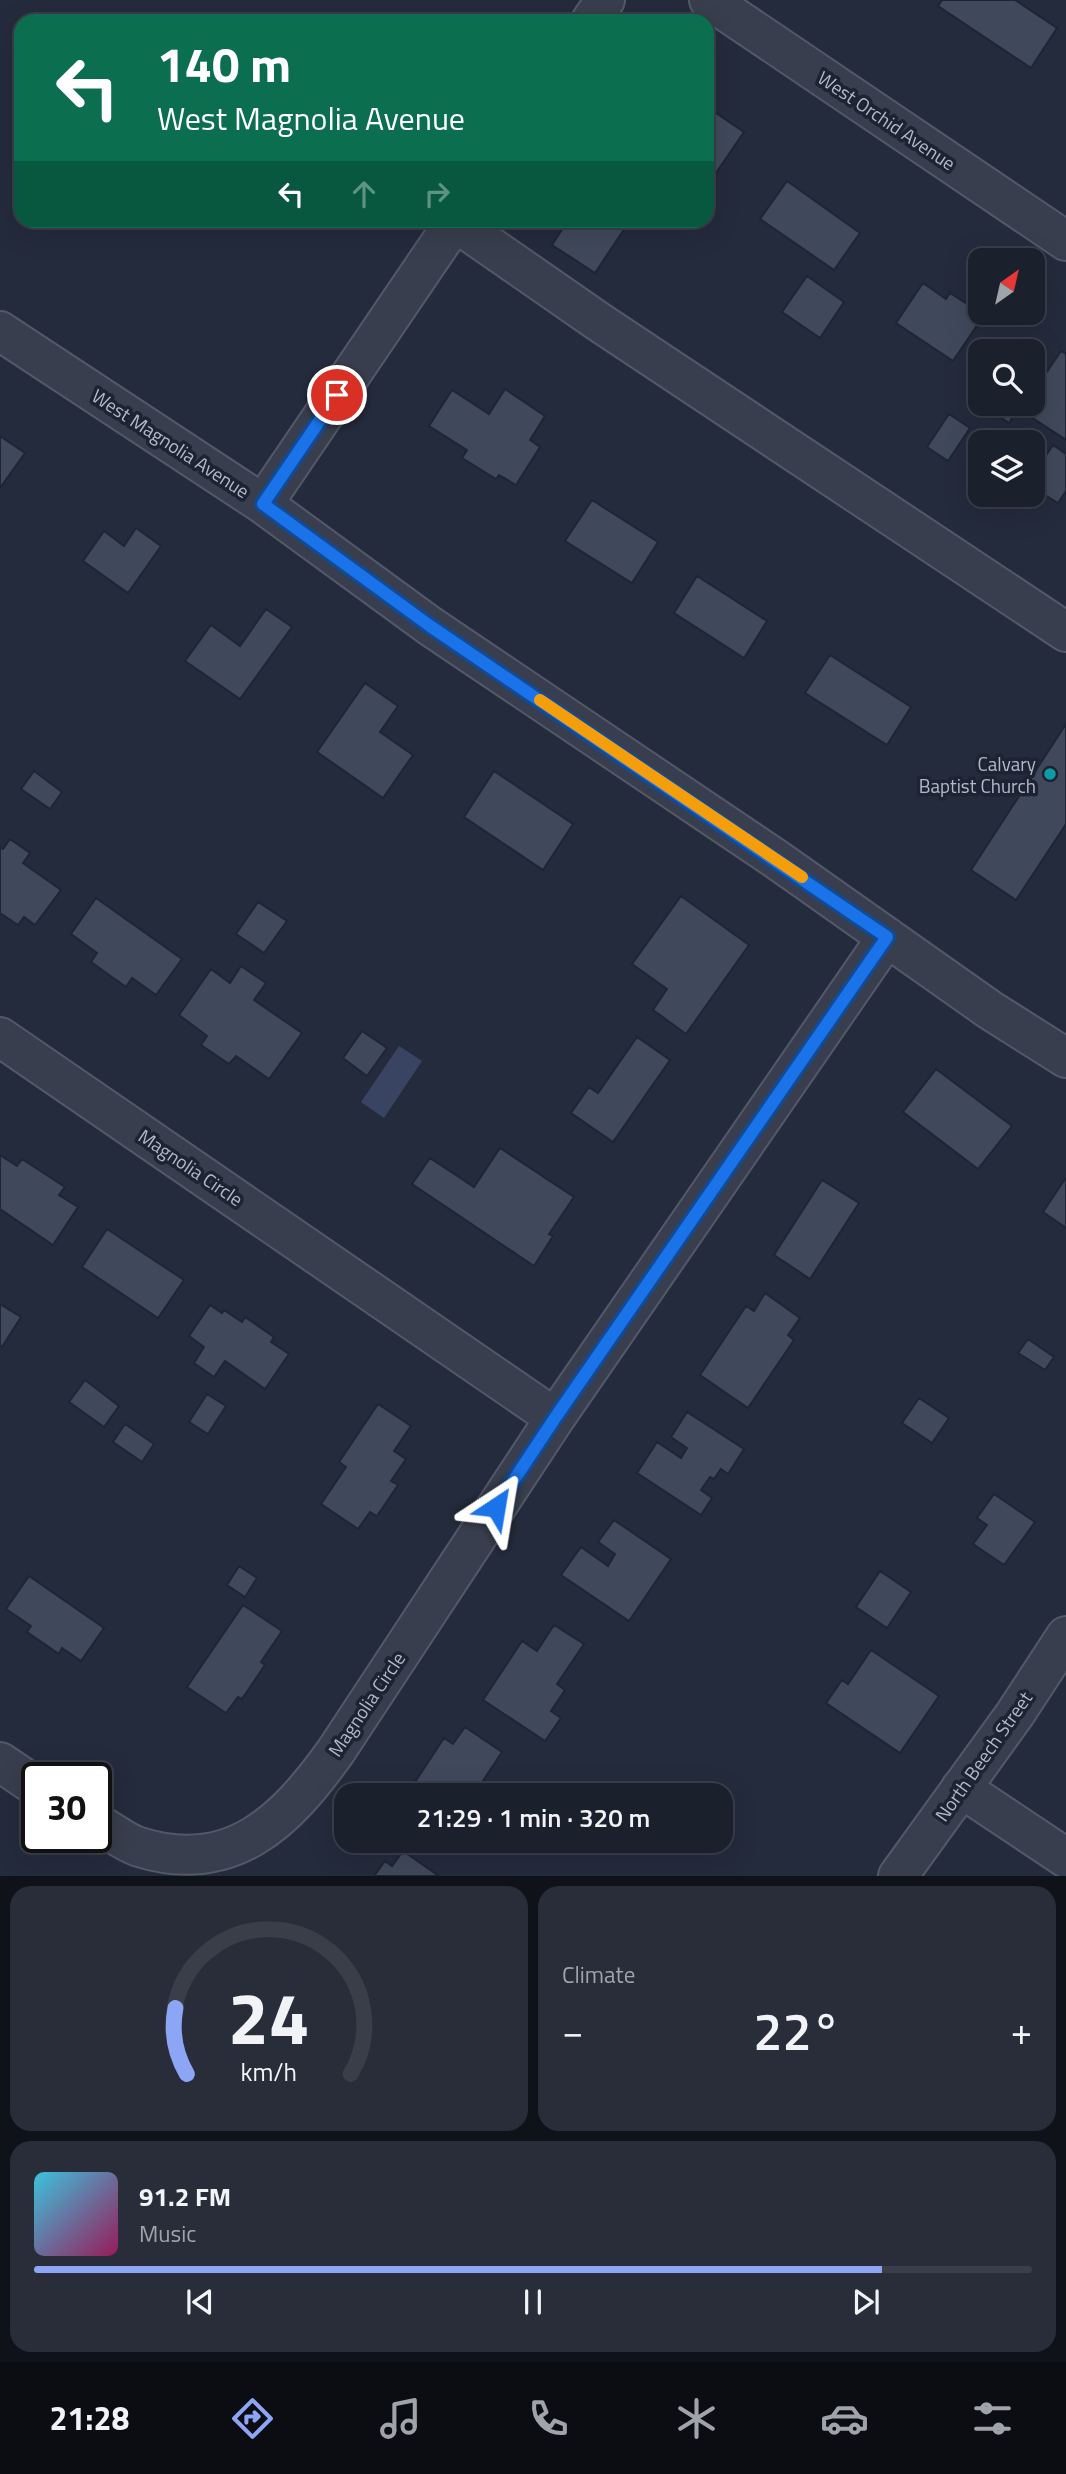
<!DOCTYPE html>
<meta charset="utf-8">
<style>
body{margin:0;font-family:"Titillium Web",sans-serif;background:#282d39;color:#f1f3f6;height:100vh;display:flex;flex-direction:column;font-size:26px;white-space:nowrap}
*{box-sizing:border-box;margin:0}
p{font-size:23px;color:#a0a3aa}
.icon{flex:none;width:38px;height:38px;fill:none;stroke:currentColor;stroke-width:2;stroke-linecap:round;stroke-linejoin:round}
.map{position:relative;height:1876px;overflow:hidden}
.side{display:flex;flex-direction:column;gap:10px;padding:10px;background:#0f1219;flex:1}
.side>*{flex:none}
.banner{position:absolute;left:14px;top:14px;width:700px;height:214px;border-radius:21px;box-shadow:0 7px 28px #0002,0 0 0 2px #393e49;background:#0b6e4f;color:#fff;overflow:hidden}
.needle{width:46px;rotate:34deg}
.controls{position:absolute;left:968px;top:248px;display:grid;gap:14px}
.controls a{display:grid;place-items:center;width:77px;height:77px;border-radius:14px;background:#1b202d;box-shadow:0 7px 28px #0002,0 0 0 2px #393e49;font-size:35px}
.speed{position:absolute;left:21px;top:1762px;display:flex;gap:14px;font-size:35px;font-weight:700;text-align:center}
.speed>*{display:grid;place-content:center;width:91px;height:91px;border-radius:50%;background:#1b202d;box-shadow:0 7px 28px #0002,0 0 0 2px #393e49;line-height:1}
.speed .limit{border:4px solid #111;border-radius:10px;background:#fff;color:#111}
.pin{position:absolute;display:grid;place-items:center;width:60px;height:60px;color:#fff;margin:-30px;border:4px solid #fff;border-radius:50%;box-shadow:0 2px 7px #0007}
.me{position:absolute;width:77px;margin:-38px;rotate:33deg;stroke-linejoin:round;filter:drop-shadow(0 0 5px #0008)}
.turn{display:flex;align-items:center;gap:24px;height:147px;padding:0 28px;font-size:32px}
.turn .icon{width:91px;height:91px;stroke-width:2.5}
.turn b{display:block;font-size:49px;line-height:60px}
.lanes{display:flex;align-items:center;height:66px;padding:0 28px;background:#0003;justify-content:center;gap:35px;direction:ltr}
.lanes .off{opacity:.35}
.big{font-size:52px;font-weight:600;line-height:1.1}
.side .card{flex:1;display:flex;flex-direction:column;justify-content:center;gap:10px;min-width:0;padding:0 24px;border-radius:21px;background:#282d39}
.side .dial{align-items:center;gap:0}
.dial svg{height:182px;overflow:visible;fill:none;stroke:#393e49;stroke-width:7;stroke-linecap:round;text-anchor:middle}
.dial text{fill:#f1f3f6;stroke:none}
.song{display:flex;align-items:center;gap:21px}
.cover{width:84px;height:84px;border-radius:10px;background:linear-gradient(135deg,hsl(190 70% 55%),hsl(330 70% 35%))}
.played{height:7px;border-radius:4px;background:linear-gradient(90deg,#8ca5f5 85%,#393e49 85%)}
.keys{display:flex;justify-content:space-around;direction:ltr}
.heat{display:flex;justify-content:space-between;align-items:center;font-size:38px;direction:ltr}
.side .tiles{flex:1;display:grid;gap:10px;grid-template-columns:1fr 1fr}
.card:last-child{grid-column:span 2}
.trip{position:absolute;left:334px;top:1783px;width:399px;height:70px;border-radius:21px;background:#1b202d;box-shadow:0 7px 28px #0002,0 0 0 2px #393e49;font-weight:600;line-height:70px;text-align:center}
.menu{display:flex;height:112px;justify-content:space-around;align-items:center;background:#0b0d12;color:#a0a3aa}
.menu .icon{width:49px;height:49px}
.menu .on{color:#8ca5f5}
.menu b{font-size:32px;color:#f1f3f6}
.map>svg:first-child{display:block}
</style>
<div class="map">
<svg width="1066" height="1876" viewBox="0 0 1066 1876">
<rect width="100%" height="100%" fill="#242b3c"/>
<!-- water -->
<path fill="#394463" d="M399 1046 422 1061 384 1118 361 1102Z"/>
<!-- building -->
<path fill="#40495b" stroke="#1f2534" stroke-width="2" d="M942 0H1015L1057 28 1031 68 938 6Z
M707 107 744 132 707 186Z
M787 181 860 233 834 270 760 219Z
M568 220H621L627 225 595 273 552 245Z
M807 276 844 302 820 338 782 312Z
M923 283 946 299 950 293 984 315 953 361 896 323Z
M1061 351 1066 354V440L1022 411 1026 404H1032V394Z
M505 389 545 416 530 440 540 447 516 485 499 475 496 479 462 458 467 450 429 426 452 390 489 414Z
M981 404H1021L1009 423Z
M949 414 970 428 948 461 927 447Z
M0 436 25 453 0 488Z
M1053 445 1066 454V491L1058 503 1032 487V476Z
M592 500 658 542 632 583 565 541Z
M136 528 161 546 128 593 83 561 104 531 124 546Z
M697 576 767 621 744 658 674 613Z
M266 609 292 627 240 699 185 661 211 625 240 646Z
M830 655 911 707 887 745 805 693Z
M365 683 398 706 380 732 413 755 383 798 317 752Z
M1066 724V824L1016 900 971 870Z
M34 771 62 792 50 809 21 789Z
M494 771 573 824 543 870 464 817Z
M10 839 30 853 23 863 61 890 35 925 24 917 18 925 0 913V847L3 849Z
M681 896 749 945 686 1034 653 1010 667 989 632 964Z
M96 898 182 959 156 995 132 978 126 987 91 962 97 953 71 934Z
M258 902 287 921 264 953 236 934Z
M241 966 266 983 254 1000 302 1033 269 1079 236 1056 229 1064 201 1045 207 1036 179 1015 211 969 230 983Z
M362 1031 387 1048 367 1076 343 1058Z
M637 1037 670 1060 613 1142 571 1113 589 1087 598 1093Z
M936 1069 1012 1126 978 1169 903 1112Z
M500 1148 574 1197 549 1234 553 1236 534 1266 412 1184 430 1158 474 1187Z
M0 1155 17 1166 22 1159 65 1187 59 1195 78 1207 53 1245 0 1209Z
M1065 1179H1066V1228L1043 1212Z
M822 1180 859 1203 810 1279 774 1255Z
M107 1229 184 1280 158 1318 82 1267Z
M765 1293 800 1318 788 1335 794 1340 748 1408 700 1375 746 1306 754 1311Z
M0 1304 21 1317 2 1347 0 1346Z
M210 1305 222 1313 224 1310 242 1322 245 1317 274 1337 271 1342 289 1354 265 1389 225 1361 214 1377 194 1363 204 1347 189 1336Z
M1028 1339 1054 1357 1045 1370 1018 1353Z
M85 1380 119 1406 104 1427 69 1402Z
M207 1394 226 1406 208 1434 189 1422Z
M919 1398 949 1418 932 1443 902 1423Z
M378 1404 411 1426 394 1451 406 1459 391 1481 398 1485 377 1516 370 1512 358 1529 321 1504 346 1467 339 1462Z
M687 1412 744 1449 728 1474 721 1469 714 1479 710 1477 701 1490 712 1498 701 1515 637 1473 657 1442 681 1458 687 1448 671 1437Z
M125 1424 154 1444 142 1462 113 1442Z
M994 1494 1035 1522 1004 1565 973 1544 987 1525 977 1518Z
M614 1520 671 1559 629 1621 561 1575 581 1547 608 1566 615 1554 598 1542Z
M239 1566 257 1578 245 1597 227 1585Z
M880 1571 911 1592 887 1628 856 1607Z
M29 1576 104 1628 81 1661 62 1648 59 1654 27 1632 31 1626 6 1609Z
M243 1605 282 1631 261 1662 265 1665 242 1699 238 1697 226 1713 187 1687Z
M554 1625 584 1644 557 1684 565 1690 551 1711 561 1718 545 1741 483 1700 522 1641 537 1651Z
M871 1650 939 1696 900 1753 826 1703 842 1680 848 1684Z
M465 1727 502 1752 473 1796H419L424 1788 415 1782 444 1738 453 1744Z
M403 1851 439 1876H374L385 1861 392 1866Z"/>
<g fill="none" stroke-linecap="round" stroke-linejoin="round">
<defs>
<path id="minor" d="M709 0 1066 241
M591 21 605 0
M455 222 599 322 1066 632
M0 331 263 504 430 626 776 859 990 1010 1066 1058
M263 504 456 220
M0 1037 555 1418 336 1751C286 1821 232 1876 139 1847 124 1842 110 1830 96 1823
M555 1418 887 937
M0 1762 37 1787
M961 1788 1066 1858
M898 1876 1015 1714 1066 1636"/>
</defs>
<!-- minor casing -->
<use href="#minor" stroke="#535968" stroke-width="42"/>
<!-- minor -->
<use href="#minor" stroke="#383e4d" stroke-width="38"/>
</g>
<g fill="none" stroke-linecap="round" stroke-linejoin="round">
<defs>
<path id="route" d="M337 395 263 504 430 626 887 937 555 1418 496 1507"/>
</defs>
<!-- route casing -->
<use href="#route" stroke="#114b97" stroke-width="18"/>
<!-- route -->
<use href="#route" stroke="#1a73e8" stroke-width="12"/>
<!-- slow -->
<path stroke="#f59e0b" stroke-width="12" d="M540 700 802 877"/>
</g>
<!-- markers -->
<circle fill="#0f9aa8" stroke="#1d2332" stroke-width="2.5" cx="1050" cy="774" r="7"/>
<g text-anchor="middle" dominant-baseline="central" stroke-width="7" stroke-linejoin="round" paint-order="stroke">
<!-- street labels -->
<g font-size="19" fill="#b4b9c8" stroke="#1d2332">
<text transform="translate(887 120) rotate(34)">West Orchid Avenue</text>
<text transform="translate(171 443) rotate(33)">West Magnolia Avenue</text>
<text transform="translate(191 1167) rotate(34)">Magnolia Circle</text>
<text transform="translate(366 1704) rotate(-56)">Magnolia Circle</text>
<text transform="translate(983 1756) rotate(-55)">North Beech Street</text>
</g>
<!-- poi labels -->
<g font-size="19" fill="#b4b9c8" stroke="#1d2332" text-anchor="end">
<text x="1036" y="763">Calvary<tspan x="1036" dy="22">Baptist Church</tspan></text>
</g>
</g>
</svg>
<div class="controls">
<a><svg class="needle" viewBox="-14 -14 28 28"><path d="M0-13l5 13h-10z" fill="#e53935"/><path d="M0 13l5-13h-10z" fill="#a0a3aa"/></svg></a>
<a><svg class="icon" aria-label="search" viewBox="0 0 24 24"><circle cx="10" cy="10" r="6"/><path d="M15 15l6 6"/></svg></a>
<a><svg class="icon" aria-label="layers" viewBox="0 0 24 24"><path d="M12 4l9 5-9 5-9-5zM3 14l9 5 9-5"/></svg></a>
</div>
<div class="speed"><div class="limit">30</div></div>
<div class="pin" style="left:337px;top:395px;background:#d93025"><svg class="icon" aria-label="arrive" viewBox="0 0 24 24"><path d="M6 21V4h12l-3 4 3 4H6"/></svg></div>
<svg class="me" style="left:496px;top:1507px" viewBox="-20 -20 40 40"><path d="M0-17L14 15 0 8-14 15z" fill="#1a73e8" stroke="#fff" stroke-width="4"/></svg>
<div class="trip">21:29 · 1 min · 320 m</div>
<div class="banner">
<div class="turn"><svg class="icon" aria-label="left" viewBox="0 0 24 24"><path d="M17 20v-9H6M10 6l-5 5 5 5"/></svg><div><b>140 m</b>West Magnolia Avenue</div></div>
<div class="lanes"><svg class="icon" aria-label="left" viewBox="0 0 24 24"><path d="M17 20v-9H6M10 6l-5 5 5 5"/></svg><svg class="icon off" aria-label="ahead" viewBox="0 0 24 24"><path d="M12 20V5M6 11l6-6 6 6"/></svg><svg class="icon off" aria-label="right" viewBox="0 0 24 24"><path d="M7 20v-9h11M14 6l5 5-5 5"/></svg></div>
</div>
</div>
<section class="side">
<div class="tiles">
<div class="card dial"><svg viewBox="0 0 100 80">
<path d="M14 69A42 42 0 1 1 86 69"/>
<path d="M14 69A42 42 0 0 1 9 40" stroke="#8ca5f5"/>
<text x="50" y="56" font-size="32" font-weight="700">24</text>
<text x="50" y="72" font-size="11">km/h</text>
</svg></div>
<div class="card"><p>Climate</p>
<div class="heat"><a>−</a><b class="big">22°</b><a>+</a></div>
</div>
<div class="card">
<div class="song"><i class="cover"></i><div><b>91.2 FM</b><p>Music</p></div></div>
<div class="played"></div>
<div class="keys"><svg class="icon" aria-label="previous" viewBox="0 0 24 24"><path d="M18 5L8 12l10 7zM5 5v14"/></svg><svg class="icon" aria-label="pause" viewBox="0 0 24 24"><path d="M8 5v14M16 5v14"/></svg><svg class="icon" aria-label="next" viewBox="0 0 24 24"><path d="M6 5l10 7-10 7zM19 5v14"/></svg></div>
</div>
</div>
</section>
<nav class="menu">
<b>21:28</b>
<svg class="icon on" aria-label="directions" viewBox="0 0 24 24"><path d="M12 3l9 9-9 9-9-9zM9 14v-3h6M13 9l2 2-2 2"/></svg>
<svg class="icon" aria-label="music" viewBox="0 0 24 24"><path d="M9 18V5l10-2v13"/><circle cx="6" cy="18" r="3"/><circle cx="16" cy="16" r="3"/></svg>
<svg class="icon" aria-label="phone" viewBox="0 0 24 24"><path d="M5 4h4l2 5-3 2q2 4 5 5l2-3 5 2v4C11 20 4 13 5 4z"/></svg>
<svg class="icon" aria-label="climate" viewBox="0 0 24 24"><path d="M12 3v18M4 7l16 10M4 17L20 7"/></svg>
<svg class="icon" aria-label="car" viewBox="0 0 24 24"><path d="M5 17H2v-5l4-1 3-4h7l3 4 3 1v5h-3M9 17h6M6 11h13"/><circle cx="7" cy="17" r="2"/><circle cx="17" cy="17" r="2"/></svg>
<svg class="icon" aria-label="filters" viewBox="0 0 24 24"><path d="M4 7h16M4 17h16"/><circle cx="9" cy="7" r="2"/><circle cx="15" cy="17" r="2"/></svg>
</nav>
